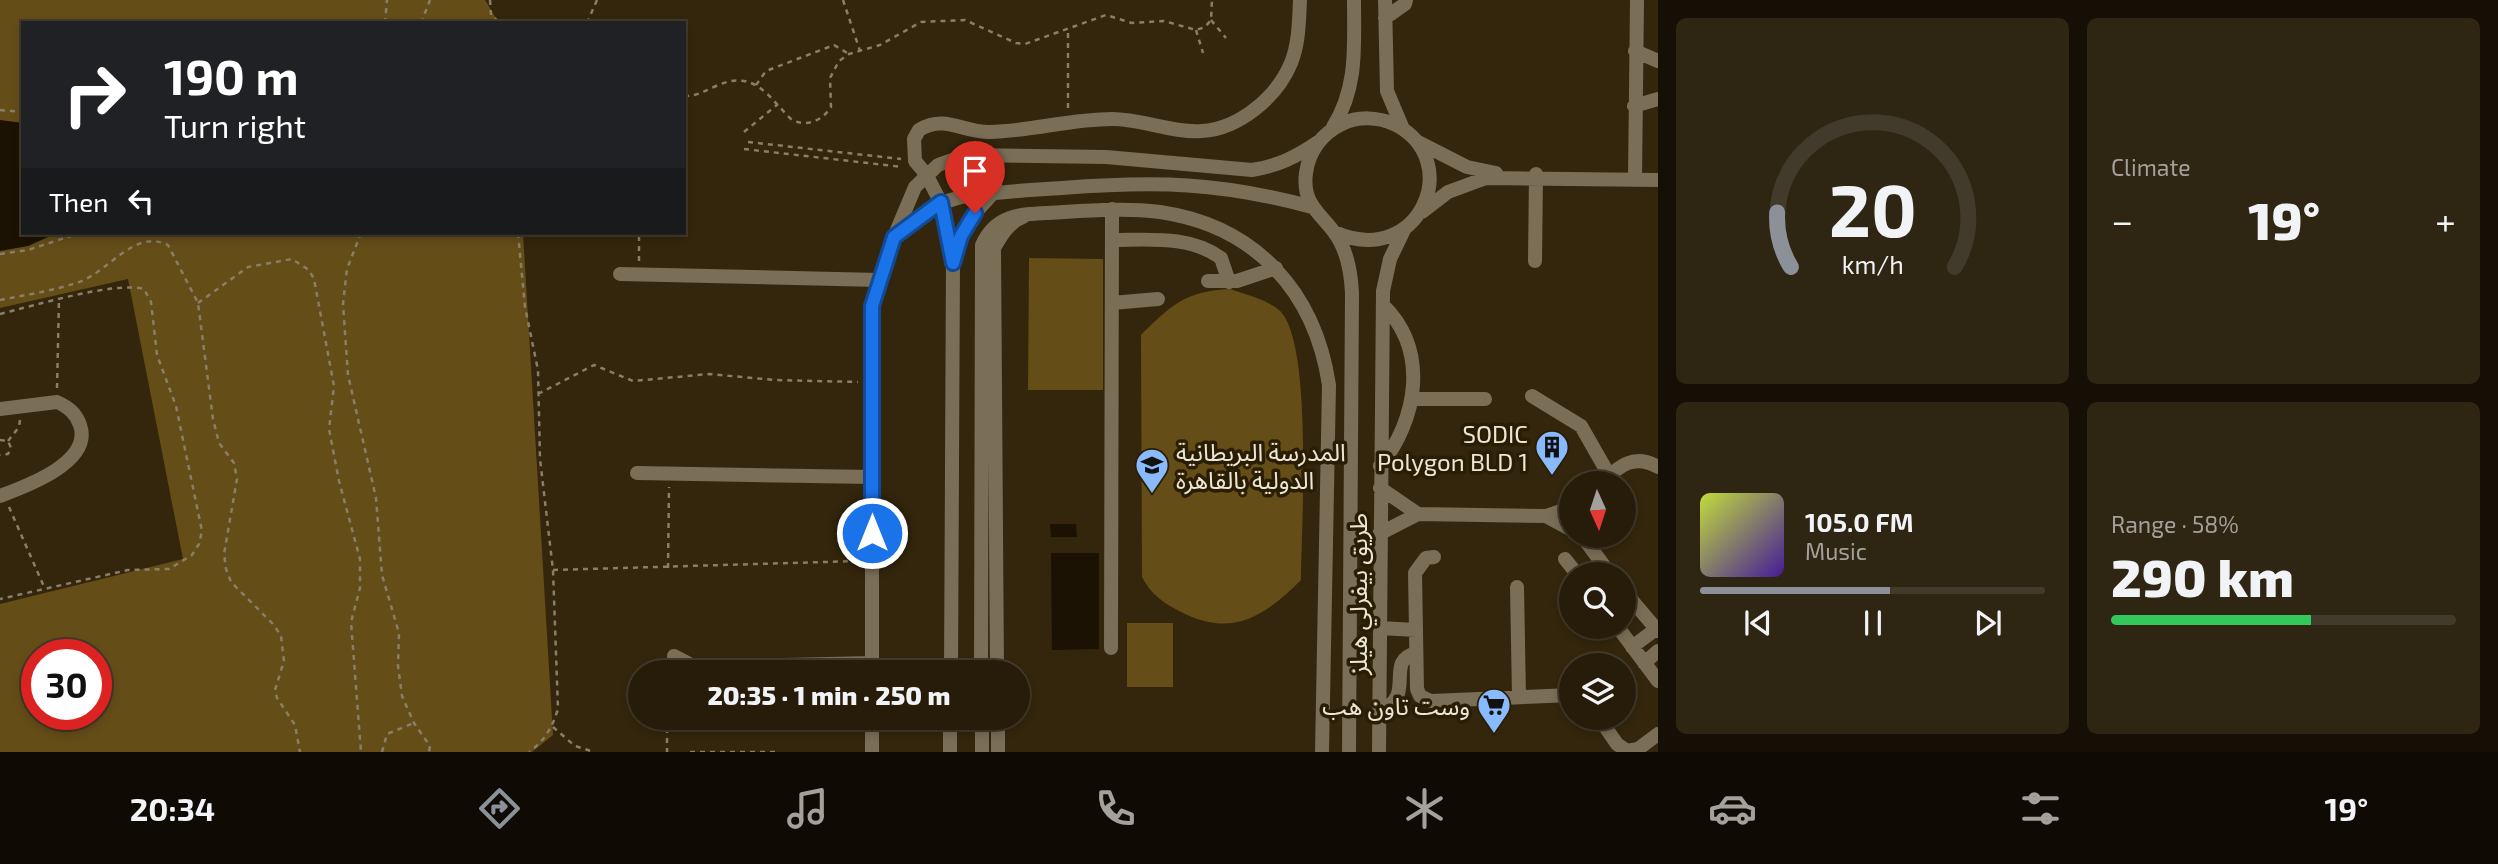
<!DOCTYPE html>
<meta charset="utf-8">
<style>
body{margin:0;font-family:"Exo 2","Noto Sans Arabic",sans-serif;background:#2e2512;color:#f1f3f6;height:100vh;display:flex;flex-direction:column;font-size:26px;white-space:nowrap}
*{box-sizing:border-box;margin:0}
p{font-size:23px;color:#a4a19c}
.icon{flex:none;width:38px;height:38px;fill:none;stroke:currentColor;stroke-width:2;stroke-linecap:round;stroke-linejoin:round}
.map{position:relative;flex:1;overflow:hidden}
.panel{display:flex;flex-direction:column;gap:18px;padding:18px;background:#150f05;width:840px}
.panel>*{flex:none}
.guide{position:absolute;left:21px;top:21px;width:665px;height:214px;border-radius:0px;box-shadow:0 4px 10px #0003,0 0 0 2px #423a2a;background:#202124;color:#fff;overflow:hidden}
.needle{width:46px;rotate:177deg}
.fabs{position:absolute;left:1559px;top:471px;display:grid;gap:14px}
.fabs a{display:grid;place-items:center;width:77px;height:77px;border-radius:50%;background:#261c09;box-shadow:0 4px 10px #0003,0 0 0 2px #423a2a;font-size:35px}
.speed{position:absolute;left:21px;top:639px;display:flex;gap:14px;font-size:35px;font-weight:700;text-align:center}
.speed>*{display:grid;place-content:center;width:91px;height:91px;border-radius:50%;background:#261c09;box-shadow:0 4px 10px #0003,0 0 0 2px #423a2a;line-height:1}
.speed .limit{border:10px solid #d22;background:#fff;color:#111}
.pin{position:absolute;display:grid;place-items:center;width:60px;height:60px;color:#fff;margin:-72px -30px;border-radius:50% 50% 50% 0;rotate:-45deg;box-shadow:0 0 7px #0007}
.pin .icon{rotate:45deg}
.me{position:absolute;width:77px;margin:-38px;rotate:0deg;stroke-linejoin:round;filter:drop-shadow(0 0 5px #0008)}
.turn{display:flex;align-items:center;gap:24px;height:147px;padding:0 28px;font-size:32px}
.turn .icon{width:91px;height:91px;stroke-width:2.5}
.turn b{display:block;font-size:49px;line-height:60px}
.then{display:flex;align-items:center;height:66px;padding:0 28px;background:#0003;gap:14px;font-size:26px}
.big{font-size:52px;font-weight:800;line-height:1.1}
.panel .widget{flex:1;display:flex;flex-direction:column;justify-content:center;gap:10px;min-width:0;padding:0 24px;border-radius:10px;background:#2e2512}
.panel .dial{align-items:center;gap:0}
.dial svg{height:182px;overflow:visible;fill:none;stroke:#423a2a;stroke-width:7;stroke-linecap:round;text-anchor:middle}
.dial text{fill:#f1f3f6;stroke:none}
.song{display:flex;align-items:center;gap:21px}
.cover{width:84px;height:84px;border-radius:10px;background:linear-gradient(135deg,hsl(70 70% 55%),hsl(260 70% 35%))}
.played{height:7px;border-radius:4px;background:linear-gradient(90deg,#8c9099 55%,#423a2a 55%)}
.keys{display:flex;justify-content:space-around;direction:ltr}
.heat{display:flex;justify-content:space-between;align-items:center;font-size:38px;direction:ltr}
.charge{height:10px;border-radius:5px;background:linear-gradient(90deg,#34c759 58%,#423a2a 0)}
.panel .tiles{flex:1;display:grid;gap:18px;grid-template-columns:repeat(2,1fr)}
.trip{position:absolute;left:628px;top:660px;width:402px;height:70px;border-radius:35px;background:#261c09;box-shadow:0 4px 10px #0003,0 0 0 2px #423a2a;font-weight:800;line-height:70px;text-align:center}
.menu{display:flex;height:112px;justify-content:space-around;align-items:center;background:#0f0b04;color:#a4a19c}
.menu .icon{width:49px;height:49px}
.menu .active{color:#8c9099}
.menu b{font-size:32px;color:#f1f3f6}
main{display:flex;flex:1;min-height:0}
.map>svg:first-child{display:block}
</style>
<main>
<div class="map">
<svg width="1658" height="752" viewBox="0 0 1658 752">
<rect width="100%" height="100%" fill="#33260c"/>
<!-- green -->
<path fill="#654d18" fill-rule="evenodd" d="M0 0H485L499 23H23V233H523L553 735 532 752H0V604L183 559 128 279 0 308ZM37 654H96V714H37Z
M1029 258 1103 259V390H1028Z
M1230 289C1246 295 1266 299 1279 310 1314 341 1301 530 1301 580 1264 617 1232 638 1181 612 1163 603 1151 594 1142 577L1141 335C1171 305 1186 291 1230 289Z
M1127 623H1173V687H1127Z"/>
<!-- water -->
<path fill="#1b1203" d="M0 120 23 123V233H57L28 246 0 251Z
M1050 524H1076L1077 537H1051Z
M1051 553H1099V649L1052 650Z"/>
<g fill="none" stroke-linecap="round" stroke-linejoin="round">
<!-- path -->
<path stroke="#887e69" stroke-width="2.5" stroke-dasharray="5 5" stroke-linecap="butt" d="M490 0 491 15 500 23
M843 0 860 51
M1211 20 1226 38
M385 23 387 0
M421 23 430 0
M587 23 597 0
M1196 30 1203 53
M756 85 766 71 834 45 849 54
M684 96C697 96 705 91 716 86 755 68 769 98 792 120 807 127 822 121 831 107L830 78 839 61 849 54 880 45 921 22 965 20 1016 43 1025 44 1106 15 1132 23 1164 21 1196 30 1205 27 1211 20 1212 0
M1068 108V31
M0 110 23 112
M744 132 778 104
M748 142 901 159
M744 149 903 167
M361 233 347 269 343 304 348 375 376 498 382 575 399 633 398 666 402 696 414 723 430 746 429 752
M518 233 525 307 538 370 540 459 553 570 558 709C552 728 545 740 529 752
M0 254 28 250 80 233
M639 261V233
M0 300C25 295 52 291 76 283 108 274 133 228 168 245L198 303 213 419 219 443 234 463 237 479 224 554 226 569 231 582 274 625 281 636 284 661 275 690 277 698 295 725 300 752
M198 303 248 267 292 259 309 270 314 279 334 386 329 429 339 481 360 559V588L351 622 361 752
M0 314C33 306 114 281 144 289L151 302 157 355 176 406 202 531 199 544 192 555 169 569 128 570 0 599
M57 388 59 300
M538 394 594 365 633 381 709 374 775 380 858 382
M0 440 8 441 11 448 8 454 0 455
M8 441 19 427 20 420
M9 507 45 589
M668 568 669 487
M553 570 858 561
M667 718V752
M553 727 575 746 594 752
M382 752 387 734 414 723
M690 752H778"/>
<!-- minor -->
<path stroke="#7a6e57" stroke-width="14" d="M1385 0 1387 91 1403 129
M1385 18 1405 4 1406 0
M1635 51 1658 61
M1634 106 1658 99
M1333 127C1358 87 1354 46 1354 0
M1418 142 1467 167 1496 173
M1635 179 1637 0
M1422 212 1448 192 1486 178 1658 180
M899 231 941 203 961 197C994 192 1028 190 1062 188 1157 181 1219 182 1312 207
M1334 232C1420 270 1466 159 1394 124 1378 117 1358 116 1342 124 1323 133 1309 150 1306 173 1302 203 1319 212 1334 232 1347 249 1351 272 1352 293L1349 752
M1112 240C1149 240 1190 235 1221 258L1229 282
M954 258 961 236 975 213 994 192 998 157
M1535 261 1536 174
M620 274 879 280
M1208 281H1237L1276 268
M1112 303 1158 299
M1532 396 1581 426 1609 475
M1412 399H1485
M0 409 57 402C68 407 76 413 80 425 93 462 27 486 0 496
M1380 466C1418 419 1429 350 1383 305
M637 473 872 477
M1601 483C1619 466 1634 453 1658 467
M1380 488 1418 514
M1546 516 1572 530
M1379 534 1418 514 1546 516 1572 507
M1582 536 1610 574
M1434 557 1426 558 1415 573 1417 689 1420 696 1431 701 1572 695
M1565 559 1577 574
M1517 587 1519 697
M1624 591 1658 631
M1617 626 1658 681
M1380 628 1416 630
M1632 647 1656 629
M1111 648 1112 209
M674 656 695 667 872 663
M1644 663 1658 651
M872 672V306L894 237 915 187 938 165 966 155 1106 157 1252 170C1278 166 1296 157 1318 142
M951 672 953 263 941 203 926 174 915 161 914 139 919 130C946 114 963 133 990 132 1031 131 1071 119 1112 119 1142 119 1172 133 1202 131 1239 129 1277 97 1291 63 1299 43 1299 21 1300 0
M981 672 982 245C998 209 1030 215 1064 212 1096 210 1128 208 1160 212 1256 226 1315 292 1329 385L1322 752
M997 672 994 248C1001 236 1009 222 1023 217
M1379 711C1418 697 1383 661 1416 653
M872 718V752
M982 718V752
M998 718V752
M1599 718 1617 744 1627 751 1638 749 1658 734
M950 752V718
M1379 752 1383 291 1390 259 1404 230"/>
</g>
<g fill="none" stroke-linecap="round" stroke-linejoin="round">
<defs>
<path id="route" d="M872 533V306L894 237 941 202 953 263 961 236 975 213"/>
</defs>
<!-- route casing -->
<use href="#route" stroke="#114b97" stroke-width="18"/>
<!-- route -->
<use href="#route" stroke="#1a73e8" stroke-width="12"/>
</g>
<!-- icons -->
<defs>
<symbol id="building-pin" viewBox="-11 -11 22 30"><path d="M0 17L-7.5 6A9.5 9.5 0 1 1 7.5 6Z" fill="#88bafc" stroke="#291d03"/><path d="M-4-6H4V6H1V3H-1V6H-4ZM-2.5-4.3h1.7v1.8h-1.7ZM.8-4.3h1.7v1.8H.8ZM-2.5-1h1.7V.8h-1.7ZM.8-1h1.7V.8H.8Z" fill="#111"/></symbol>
<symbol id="university-pin" viewBox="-11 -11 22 30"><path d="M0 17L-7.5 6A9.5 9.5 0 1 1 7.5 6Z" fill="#88bafc" stroke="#291d03"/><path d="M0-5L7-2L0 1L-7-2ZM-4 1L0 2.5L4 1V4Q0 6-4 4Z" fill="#111"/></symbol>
<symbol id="supermarket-pin" viewBox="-11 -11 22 30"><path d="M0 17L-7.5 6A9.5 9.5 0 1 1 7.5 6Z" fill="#88bafc" stroke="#291d03"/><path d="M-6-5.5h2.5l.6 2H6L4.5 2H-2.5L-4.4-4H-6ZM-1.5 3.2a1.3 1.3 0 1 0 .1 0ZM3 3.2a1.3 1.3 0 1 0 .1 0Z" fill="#111"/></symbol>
</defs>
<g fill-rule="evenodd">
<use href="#building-pin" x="1533" y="428" width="38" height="52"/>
<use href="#university-pin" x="1133" y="446" width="38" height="52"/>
<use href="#supermarket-pin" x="1475" y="686" width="38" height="52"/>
</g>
<g text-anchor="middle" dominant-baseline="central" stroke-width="7" stroke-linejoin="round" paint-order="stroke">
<!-- poi labels -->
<g font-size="24" fill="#ede5d6" stroke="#291d03" text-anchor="end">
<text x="1528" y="433">SODIC<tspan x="1528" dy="28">Polygon BLD 1</tspan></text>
<text x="1176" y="451" text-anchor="start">المدرسة البريطانية<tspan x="1176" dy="28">الدولية بالقاهرة</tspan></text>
<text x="1470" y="705">وست تاون هب</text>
</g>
<!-- street labels -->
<g font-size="24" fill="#ede5d6" stroke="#291d03">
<text transform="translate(1357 594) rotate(-90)">طريق بيفرلي هيلز</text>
</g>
</g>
</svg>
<div class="fabs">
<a><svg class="needle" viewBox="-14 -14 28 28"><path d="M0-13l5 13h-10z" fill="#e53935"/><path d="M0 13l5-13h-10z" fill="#a4a19c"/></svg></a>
<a><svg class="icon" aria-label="search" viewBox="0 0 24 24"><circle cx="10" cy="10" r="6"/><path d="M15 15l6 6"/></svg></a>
<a><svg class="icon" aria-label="layers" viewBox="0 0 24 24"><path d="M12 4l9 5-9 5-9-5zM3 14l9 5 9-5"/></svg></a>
</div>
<div class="speed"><div class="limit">30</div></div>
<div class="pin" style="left:975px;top:213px;background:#d93025"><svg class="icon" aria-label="arrive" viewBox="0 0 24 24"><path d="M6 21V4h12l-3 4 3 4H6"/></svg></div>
<svg class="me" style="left:872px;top:533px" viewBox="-20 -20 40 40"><circle r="17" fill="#1a73e8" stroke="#fff" stroke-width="3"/><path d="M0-11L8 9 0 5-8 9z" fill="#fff"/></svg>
<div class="trip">20:35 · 1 min · 250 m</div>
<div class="guide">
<div class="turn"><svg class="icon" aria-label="right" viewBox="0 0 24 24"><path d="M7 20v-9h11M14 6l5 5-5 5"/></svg><div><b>190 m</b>Turn right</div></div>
<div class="then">Then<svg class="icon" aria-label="left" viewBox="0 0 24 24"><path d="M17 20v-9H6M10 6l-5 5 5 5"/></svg></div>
</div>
</div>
<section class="panel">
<div class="tiles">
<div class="widget dial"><svg viewBox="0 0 100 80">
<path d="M14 69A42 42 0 1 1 86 69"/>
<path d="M14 69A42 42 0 0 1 8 45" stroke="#8c9099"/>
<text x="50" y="56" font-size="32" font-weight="700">20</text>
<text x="50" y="72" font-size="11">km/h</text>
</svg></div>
<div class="widget"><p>Climate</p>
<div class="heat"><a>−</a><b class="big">19°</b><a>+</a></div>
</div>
<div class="widget">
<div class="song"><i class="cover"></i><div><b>105.0 FM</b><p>Music</p></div></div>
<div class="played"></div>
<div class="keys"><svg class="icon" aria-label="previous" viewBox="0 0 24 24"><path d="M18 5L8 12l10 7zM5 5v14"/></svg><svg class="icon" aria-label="pause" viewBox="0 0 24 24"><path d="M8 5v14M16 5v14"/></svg><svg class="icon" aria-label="next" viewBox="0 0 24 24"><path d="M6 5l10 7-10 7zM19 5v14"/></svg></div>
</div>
<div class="widget"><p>Range · 58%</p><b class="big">290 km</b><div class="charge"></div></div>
</div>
</section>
</main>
<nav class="menu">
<b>20:34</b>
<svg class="icon active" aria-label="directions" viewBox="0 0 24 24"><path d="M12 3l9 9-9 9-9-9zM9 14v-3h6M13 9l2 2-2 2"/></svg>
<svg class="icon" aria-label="music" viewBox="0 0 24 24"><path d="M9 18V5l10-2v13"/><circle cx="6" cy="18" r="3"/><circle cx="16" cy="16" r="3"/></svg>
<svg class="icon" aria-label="phone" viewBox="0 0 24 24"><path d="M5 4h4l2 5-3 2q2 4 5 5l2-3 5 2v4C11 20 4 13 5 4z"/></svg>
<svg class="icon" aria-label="climate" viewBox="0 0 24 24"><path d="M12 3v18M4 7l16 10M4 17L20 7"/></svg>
<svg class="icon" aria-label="car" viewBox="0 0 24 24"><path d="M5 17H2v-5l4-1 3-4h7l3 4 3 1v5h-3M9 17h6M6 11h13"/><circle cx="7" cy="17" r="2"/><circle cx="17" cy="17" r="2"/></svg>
<svg class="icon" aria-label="filters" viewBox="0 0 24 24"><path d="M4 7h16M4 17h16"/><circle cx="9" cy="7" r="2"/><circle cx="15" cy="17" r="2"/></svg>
<b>19°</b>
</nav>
